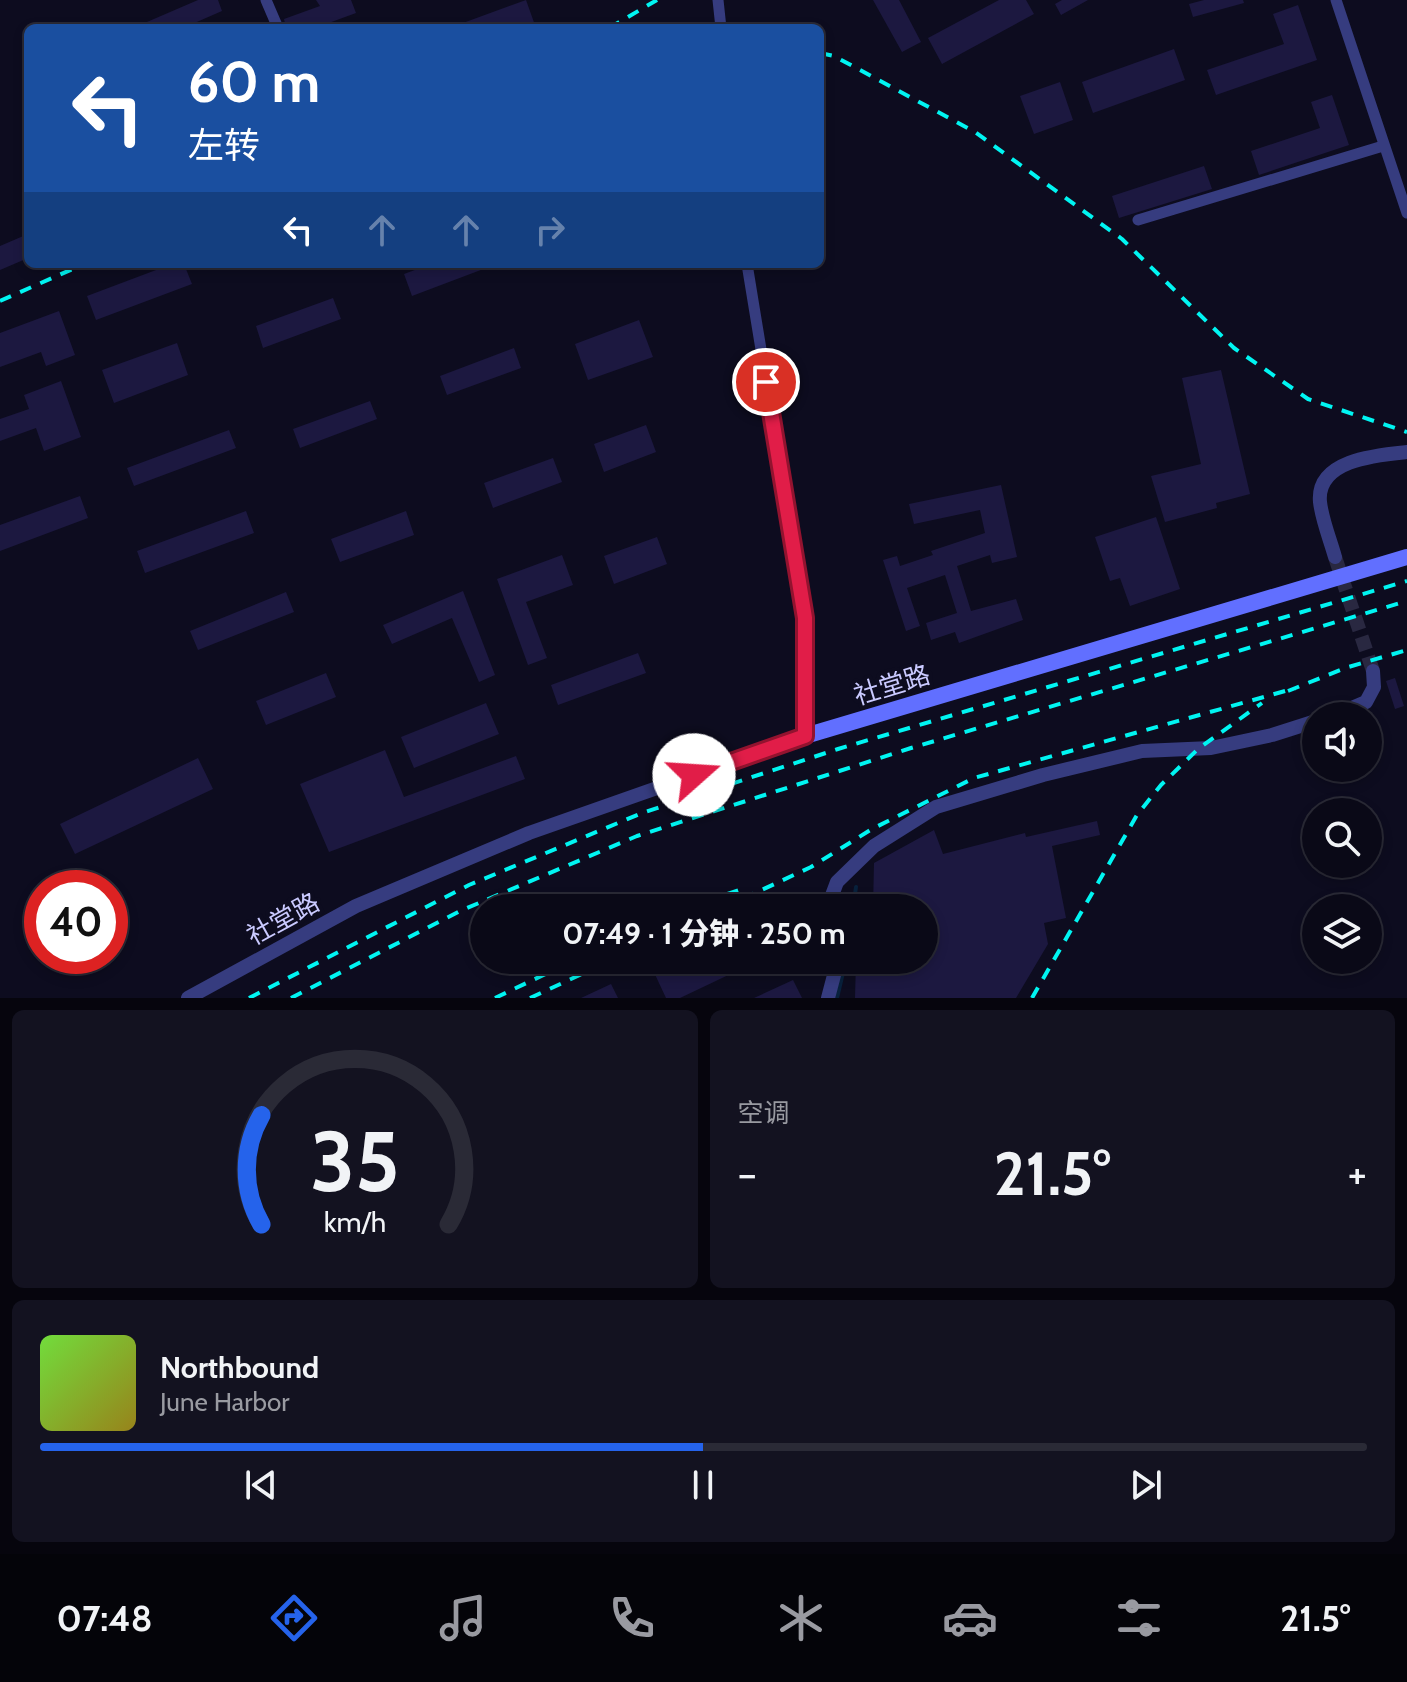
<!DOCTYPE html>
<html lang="zh">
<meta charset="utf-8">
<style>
body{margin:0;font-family:Cabin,"Noto Sans SC",sans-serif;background:#131220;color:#f1f3f6;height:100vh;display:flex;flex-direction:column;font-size:30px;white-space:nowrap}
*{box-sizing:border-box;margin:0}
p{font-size:26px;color:#999aa1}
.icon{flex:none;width:44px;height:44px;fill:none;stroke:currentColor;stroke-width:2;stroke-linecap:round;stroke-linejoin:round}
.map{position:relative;height:998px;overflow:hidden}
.details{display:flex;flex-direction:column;gap:12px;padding:12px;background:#06050d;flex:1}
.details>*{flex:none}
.hud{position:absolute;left:24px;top:24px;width:800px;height:244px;border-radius:12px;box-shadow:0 4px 12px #0003,0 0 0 2px #2a2a36;background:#1a4fa0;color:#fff;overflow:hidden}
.fabs{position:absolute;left:1302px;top:702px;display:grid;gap:16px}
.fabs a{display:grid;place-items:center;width:80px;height:80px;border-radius:50%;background:#0a0917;box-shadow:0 4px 12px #0003,0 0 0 2px #2a2a36;font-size:40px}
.speed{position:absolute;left:24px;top:870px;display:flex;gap:16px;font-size:40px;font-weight:700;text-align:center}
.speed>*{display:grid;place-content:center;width:104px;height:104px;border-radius:50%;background:#0a0917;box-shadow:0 4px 12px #0003,0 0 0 2px #2a2a36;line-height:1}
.speed .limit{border:12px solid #d22;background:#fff;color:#111}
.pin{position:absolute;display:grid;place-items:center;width:68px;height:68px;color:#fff;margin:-34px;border:4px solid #fff;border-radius:50%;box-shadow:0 2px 8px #0007}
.me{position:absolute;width:88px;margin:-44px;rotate:71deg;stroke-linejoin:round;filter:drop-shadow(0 0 6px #0008)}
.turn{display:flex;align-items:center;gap:28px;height:168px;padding:0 32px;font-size:36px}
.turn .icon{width:104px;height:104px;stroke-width:2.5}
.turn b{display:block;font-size:56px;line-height:68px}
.lanes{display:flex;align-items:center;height:76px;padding:0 32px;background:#0003;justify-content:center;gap:40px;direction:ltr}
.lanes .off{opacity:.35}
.big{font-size:60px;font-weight:800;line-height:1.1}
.details .tile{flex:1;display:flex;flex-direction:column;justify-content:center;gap:12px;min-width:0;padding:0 28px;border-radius:12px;background:#131220}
.details .dial{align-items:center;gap:0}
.dial svg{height:208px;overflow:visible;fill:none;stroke:#2a2a36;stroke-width:7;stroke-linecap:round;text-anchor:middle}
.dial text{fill:#f1f3f6;stroke:none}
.song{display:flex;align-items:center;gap:24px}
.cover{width:96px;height:96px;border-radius:12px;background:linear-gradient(135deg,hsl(100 70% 55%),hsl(50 70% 35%))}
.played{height:8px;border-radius:4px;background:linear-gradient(90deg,#2563eb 50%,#2a2a36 50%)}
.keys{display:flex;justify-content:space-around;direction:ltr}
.heat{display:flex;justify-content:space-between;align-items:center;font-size:44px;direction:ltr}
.details .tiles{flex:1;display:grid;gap:12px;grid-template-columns:1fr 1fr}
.tile:last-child{grid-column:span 2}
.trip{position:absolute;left:470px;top:894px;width:468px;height:80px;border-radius:40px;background:#0a0917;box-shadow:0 4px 12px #0003,0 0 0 2px #2a2a36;font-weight:800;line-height:80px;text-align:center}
.tabs{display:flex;height:128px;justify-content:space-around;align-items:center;background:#040409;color:#999aa1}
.tabs .icon{width:56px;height:56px}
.tabs .selected{color:#2563eb}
.tabs b{font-size:36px;color:#f1f3f6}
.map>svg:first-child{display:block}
</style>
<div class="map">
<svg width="1407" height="998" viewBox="0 0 1407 998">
<rect width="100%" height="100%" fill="#0d0c1f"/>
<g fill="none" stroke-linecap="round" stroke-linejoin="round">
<!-- stream -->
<path stroke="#08213c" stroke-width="4" d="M853 908 856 887
M837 998 846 960"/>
</g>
<!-- building -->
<path fill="#1c1840" d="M198 0H218L222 11 183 28H133Z
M316 0H351L356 13 315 28H286L284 19 320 6Z
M526 0 536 28H452V27Z
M873 0H899L921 42 902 52Z
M999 0H1026L1034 14 942 64 928 38Z
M1062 0H1088L1061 15 1055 4Z
M1204 0H1243L1244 3 1193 17 1189 4Z
M1298 5 1317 60 1216 95 1207 70 1284 44 1273 14Z
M1174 49 1185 80 1093 113 1082 82Z
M1060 82 1073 120 1034 134 1020 96Z
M1332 95 1349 145 1259 175 1251 151 1320 128 1311 102Z
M1204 166 1212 189 1119 218 1112 196Z
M28 234V258L0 270V246Z
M172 264H184L192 284 96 320 87 296Z
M431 264H494V265L412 296 404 274Z
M333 298 341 319 263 348 256 326Z
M59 311 75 355 46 366 41 352 0 367V333Z
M639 320 653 357 588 380 575 344Z
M177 343 188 375 114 403 102 370Z
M514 348 521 368 447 395 440 376Z
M1221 370 1250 494 1216 503 1217 508 1165 522 1151 476 1201 464 1182 378Z
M61 381 81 437 44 451 36 428 0 441V419L29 409 24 395Z
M370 401 377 419 300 448 293 429Z
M646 425 656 452 604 472 594 444Z
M229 430 236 448 134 486 127 468Z
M553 458 562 482 493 508 484 483Z
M1001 485 1017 557 992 563 990 555 957 566 971 611 1016 599 1023 620 959 643 955 632 931 640 926 623 957 613 945 575 907 588 920 626 906 631 883 560 897 556 900 566 933 555 931 551 985 533 980 510 914 524 909 504Z
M80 496 88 518 0 551V525Z
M246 511 254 533 145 573 137 551Z
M406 511 414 535 340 562 331 539Z
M1156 517 1180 589 1130 606 1120 578 1110 581 1095 537Z
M657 537 667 564 614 584 604 556Z
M562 555 573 585 526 602 547 658 528 665 497 579Z
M463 591 495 675 479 682 452 618 392 644 383 625Z
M286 592 294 612 198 650 190 631Z
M638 653 646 673 558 705 551 685Z
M326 673 336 697 266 725 256 701Z
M1395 678 1404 706 1395 709 1386 681Z
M486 703 499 734 414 768 401 737Z
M385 750 404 797 516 756 525 779 329 852 300 784Z
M198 758 213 789 75 854 60 824Z
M1097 821 1100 835 1052 846 1066 918 1044 923 1048 944 1016 998H855L856 960H924V908H873L874 863 934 830 943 854 1025 833 1026 837Z
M669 960H737L741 969 680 998H666L652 968Z
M793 980 802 998H754Z
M611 984 618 998H581Z"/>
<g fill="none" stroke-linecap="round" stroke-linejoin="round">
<!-- tertiary-tunnel -->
<path stroke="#292841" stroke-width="14" stroke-dasharray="14 7" stroke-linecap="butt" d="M1335 557 1373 671"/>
<!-- minor -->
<path stroke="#363c7f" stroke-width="11" d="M266 0 278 28
M718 0 721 28
M1336 0 1407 213
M1138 220 1383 146
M747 264 805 618V736"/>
<!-- tertiary -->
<path stroke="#363c7f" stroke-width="14" d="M1335 557C1330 539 1322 520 1320 502 1316 460 1376 455 1407 452
M1333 716 1366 702 1374 687 1373 671
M833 908 831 898 837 882 874 846 936 807 1043 775 1142 751 1211 748 1272 735 1316 721
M188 998 356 906 529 833 805 736
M828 998 838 960"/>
<!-- secondary -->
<path stroke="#616fff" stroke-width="16" d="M805 736 1407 557"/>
<!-- rail -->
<path stroke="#00f5f2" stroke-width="4" stroke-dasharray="12 10" stroke-linecap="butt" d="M609 28 657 0
M820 53 834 56 975 132 1122 239 1234 348 1308 399 1407 432
M0 301 84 264
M1288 691 1345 668 1407 650
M685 908 739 890
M723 908 811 867 872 829 974 778 1296 688
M249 998 469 885 642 813 838 749 1407 581
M291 998 460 911 637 836 911 748 1407 601
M495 998 575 960
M530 998 612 960
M1032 998 1137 815 1161 785 1198 749 1262 703"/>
</g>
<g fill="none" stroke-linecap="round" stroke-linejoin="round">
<defs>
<path id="route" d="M694 775 805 736V618L766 382"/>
</defs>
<!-- route casing -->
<use href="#route" stroke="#92132f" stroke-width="20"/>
<!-- route -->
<use href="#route" stroke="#e11d48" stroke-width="14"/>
</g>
<g text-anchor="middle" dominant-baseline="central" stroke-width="8" stroke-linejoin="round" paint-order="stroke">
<!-- street labels -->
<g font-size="26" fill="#cacaff" stroke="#0d0c1f">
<text transform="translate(892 685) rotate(-17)">社堂路</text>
<text transform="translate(283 919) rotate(-29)">社堂路</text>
</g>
</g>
</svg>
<div class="fabs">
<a><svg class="icon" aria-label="sound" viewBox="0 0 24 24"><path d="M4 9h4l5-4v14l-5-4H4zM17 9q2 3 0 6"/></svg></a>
<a><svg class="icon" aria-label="search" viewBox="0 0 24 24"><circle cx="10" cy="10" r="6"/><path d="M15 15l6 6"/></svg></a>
<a><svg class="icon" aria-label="layers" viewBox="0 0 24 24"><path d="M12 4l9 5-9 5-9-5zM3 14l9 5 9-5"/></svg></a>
</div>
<div class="speed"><div class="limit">40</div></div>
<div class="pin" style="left:766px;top:382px;background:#d93025"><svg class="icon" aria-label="arrive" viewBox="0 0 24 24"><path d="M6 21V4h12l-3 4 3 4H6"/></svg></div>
<svg class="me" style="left:694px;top:775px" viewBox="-20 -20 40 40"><circle r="19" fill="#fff"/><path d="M0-13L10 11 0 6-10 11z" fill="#e11d48"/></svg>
<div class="trip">07:49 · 1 分钟 · 250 m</div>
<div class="hud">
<div class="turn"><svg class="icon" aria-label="left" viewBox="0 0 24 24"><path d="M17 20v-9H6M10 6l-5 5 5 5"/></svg><div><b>60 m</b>左转</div></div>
<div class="lanes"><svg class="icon" aria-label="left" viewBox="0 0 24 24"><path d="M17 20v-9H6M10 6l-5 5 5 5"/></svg><svg class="icon off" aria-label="ahead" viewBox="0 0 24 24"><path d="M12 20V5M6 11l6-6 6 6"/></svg><svg class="icon off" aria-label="ahead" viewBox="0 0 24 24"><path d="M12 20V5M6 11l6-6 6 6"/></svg><svg class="icon off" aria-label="right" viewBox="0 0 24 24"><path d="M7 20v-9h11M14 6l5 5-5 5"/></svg></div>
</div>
</div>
<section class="details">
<div class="tiles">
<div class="tile dial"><svg viewBox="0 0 100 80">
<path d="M14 69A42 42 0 1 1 86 69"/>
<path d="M14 69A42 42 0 0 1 14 27" stroke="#2563eb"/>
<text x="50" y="56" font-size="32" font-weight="700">35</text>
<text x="50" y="72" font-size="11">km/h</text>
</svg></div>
<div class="tile"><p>空调</p>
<div class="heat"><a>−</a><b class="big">21.5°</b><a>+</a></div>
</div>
<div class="tile">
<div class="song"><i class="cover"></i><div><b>Northbound</b><p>June Harbor</p></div></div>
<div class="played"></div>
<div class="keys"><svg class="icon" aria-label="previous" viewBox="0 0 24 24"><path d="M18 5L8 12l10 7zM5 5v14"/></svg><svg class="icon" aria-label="pause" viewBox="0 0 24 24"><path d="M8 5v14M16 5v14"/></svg><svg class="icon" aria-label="next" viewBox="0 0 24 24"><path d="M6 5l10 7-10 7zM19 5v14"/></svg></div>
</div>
</div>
</section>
<nav class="tabs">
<b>07:48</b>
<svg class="icon selected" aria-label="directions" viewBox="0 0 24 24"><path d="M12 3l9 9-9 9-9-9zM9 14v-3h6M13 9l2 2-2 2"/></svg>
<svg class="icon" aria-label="music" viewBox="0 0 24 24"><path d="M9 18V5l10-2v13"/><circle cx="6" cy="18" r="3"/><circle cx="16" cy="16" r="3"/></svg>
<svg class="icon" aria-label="phone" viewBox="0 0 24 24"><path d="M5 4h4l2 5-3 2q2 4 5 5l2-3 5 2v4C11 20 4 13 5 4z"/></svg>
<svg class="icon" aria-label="climate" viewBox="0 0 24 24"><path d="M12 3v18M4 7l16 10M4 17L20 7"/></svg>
<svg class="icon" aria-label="car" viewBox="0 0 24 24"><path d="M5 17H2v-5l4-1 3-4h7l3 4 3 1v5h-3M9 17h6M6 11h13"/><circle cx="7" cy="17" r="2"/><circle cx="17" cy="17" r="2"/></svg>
<svg class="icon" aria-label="filters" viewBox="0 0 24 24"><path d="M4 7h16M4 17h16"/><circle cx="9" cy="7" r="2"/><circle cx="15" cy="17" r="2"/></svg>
<b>21.5°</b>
</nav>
